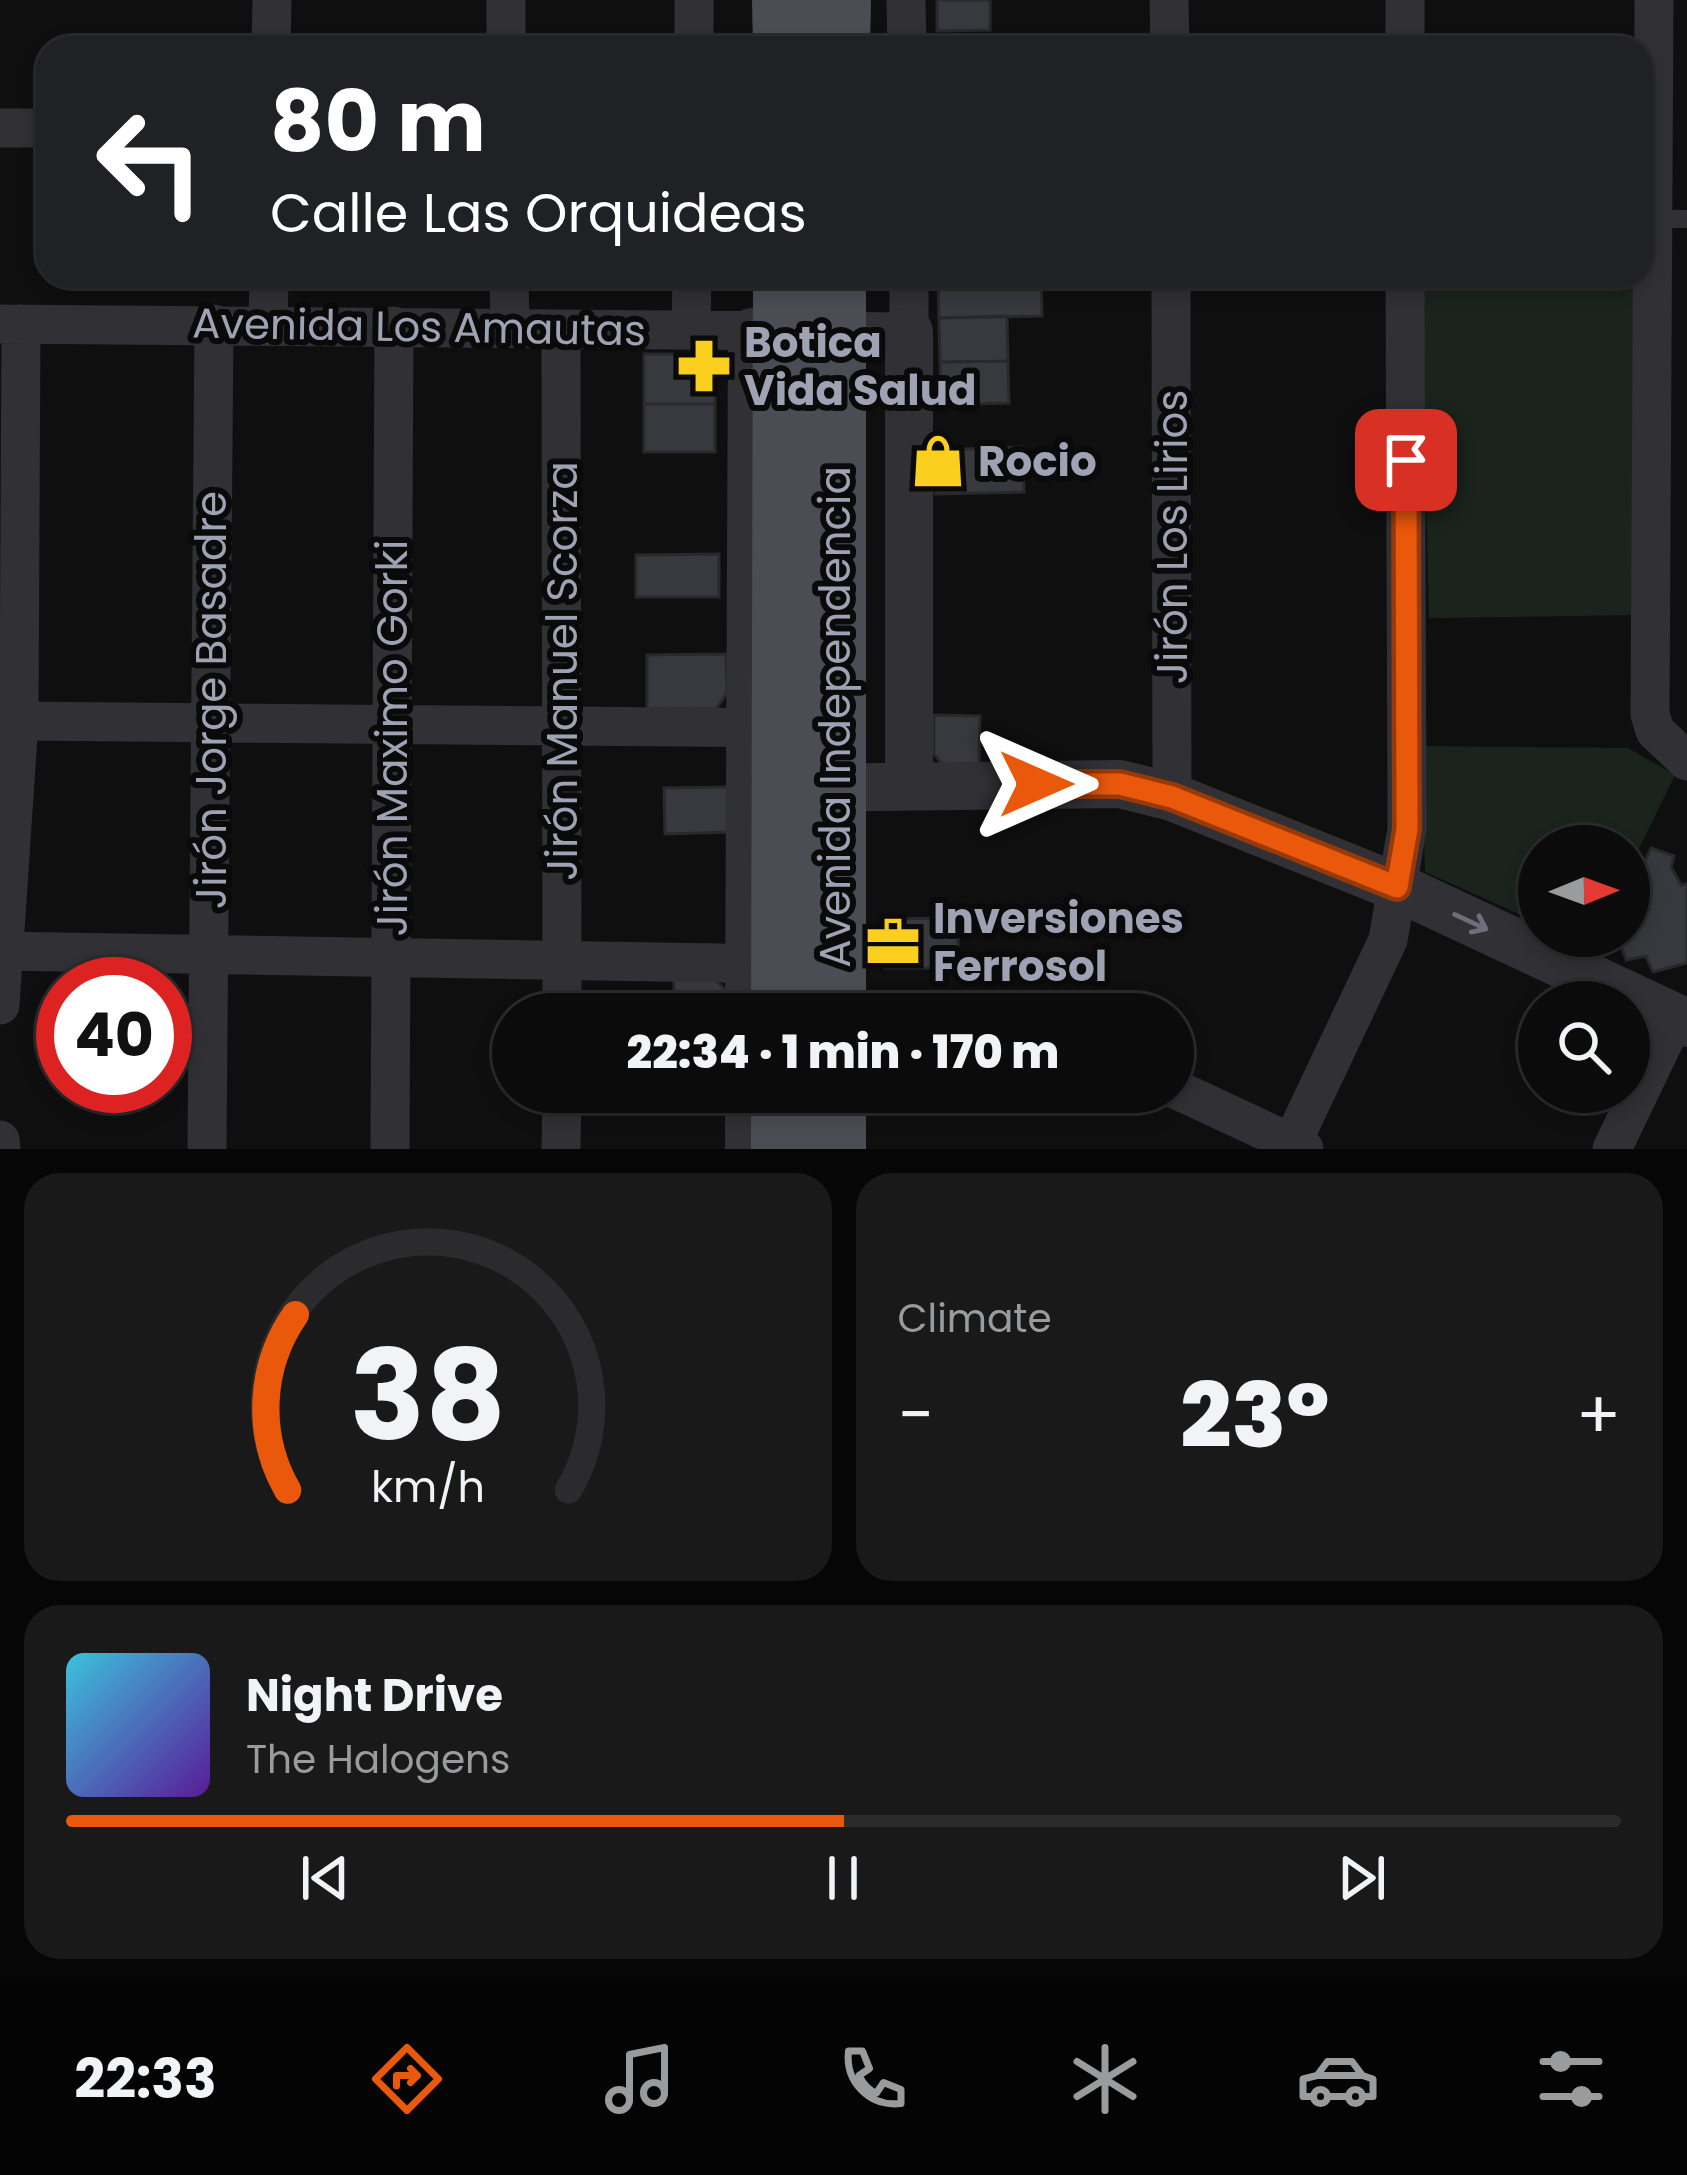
<!DOCTYPE html>
<meta charset="utf-8">
<style>
body{margin:0;font-family:Poppins,sans-serif;background:#19191a;color:#f1f3f6;height:100vh;display:flex;flex-direction:column;font-size:45px;white-space:nowrap}
*{box-sizing:border-box;margin:0}
p{font-size:39px;color:#9a9b9d}
.icon{flex:none;width:66px;height:66px;fill:none;stroke:currentColor;stroke-width:2;stroke-linecap:round;stroke-linejoin:round}
.map{position:relative;height:1149px;overflow:hidden}
.drawer{display:flex;flex-direction:column;gap:24px;padding:24px;background:#060607;flex:1}
.drawer>*{flex:none}
.hud{position:absolute;left:36px;top:36px;width:1617px;height:252px;border-radius:36px;box-shadow:0 6px 18px #0003,0 0 0 3px #2b2b2d;background:#202124;color:#fff;overflow:hidden}
.needle{width:78px;rotate:89deg}
.controls{position:absolute;left:1518px;top:825px;display:grid;gap:24px}
.controls a{display:grid;place-items:center;width:132px;height:132px;border-radius:50%;background:#0b0b0c;box-shadow:0 6px 18px #0003,0 0 0 3px #2b2b2d;font-size:60px}
.speed{position:absolute;left:36px;top:957px;display:flex;gap:24px;font-size:60px;font-weight:700;text-align:center}
.speed>*{display:grid;place-content:center;width:156px;height:156px;border-radius:50%;background:#0b0b0c;box-shadow:0 6px 18px #0003,0 0 0 3px #2b2b2d;line-height:1}
.speed .limit{border:18px solid #d22;background:#fff;color:#111}
.pin{position:absolute;display:grid;place-items:center;width:102px;height:102px;color:#fff;margin:-51px;border-radius:24px;box-shadow:0 6px 18px #0006}
.me{position:absolute;width:132px;margin:-66px;rotate:90deg;stroke-linejoin:round;filter:drop-shadow(0 0 9px #0008)}
.turn{display:flex;align-items:center;gap:42px;height:252px;padding:0 36px;font-size:54px}
.turn .icon{width:156px;height:156px;stroke-width:2.5}
.turn b{display:block;font-size:84px;line-height:102px}
.big{font-size:90px;font-weight:800;line-height:1.1}
.drawer .card{flex:1;display:flex;flex-direction:column;justify-content:center;gap:18px;min-width:0;padding:0 42px;border-radius:36px;background:#19191a}
.drawer .dial{align-items:center;gap:0}
.dial svg{height:312px;overflow:visible;fill:none;stroke:#2b2b2d;stroke-width:7;stroke-linecap:round;text-anchor:middle}
.dial text{fill:#f1f3f6;stroke:none}
.song{display:flex;align-items:center;gap:36px}
.cover{width:144px;height:144px;border-radius:18px;background:linear-gradient(135deg,hsl(190 70% 55%),hsl(270 70% 35%))}
.played{height:12px;border-radius:6px;background:linear-gradient(90deg,#ea580c 50%,#2b2b2d 50%)}
.keys{display:flex;justify-content:space-around;direction:ltr}
.heat{display:flex;justify-content:space-between;align-items:center;font-size:66px;direction:ltr}
.drawer .tiles{flex:1;display:grid;gap:24px;grid-template-columns:1fr 1fr}
.card:last-child{grid-column:span 2}
.trip{position:absolute;left:492px;top:993px;width:702px;height:120px;border-radius:60px;background:#0b0b0c;box-shadow:0 6px 18px #0003,0 0 0 3px #2b2b2d;font-weight:800;line-height:120px;text-align:center}
.dock{display:flex;height:192px;justify-content:space-around;align-items:center;background:#040405;color:#9a9b9d}
.dock .icon{width:84px;height:84px}
.dock .on{color:#ea580c}
.dock b{font-size:54px;color:#f1f3f6}
.map>svg:first-child{display:block}
</style>
<div class="map">
<svg width="1687" height="1149" viewBox="0 0 1687 1149">
<rect width="100%" height="100%" fill="#0f0f10"/>
<!-- green -->
<path fill="#1b231d" d="M1421 276H1641V615L1429 618Z
M1422 746 1628 748 1675 775 1629 869V846H1539V923L1425 872Z"/>
<!-- building -->
<path fill="#38393e" stroke="#29292c" stroke-width="3" d="M937 0H990V30L937 31Z
M595 36H665V48H595Z
M938 276H1041L1042 316 939 318Z
M1007 316 1008 361 940 362 939 318Z
M644 354H699L710 361 715 375V404H644Z
M1008 361 1009 403 941 405 940 362Z
M644 404H715V452H644Z
M1023 447 1024 492 935 494 934 450Z
M719 554V597H636V555Z
M726 654 727 693 716 709H647V655Z
M934 715 980 716 979 767 943 765 934 754Z
M730 787 731 832 665 834 664 788Z
M1651 848 1674 856 1671 867 1681 885 1687 884V963L1653 972 1646 956 1626 960 1618 936H1629V917L1633 916 1629 897Z
M958 918V968H885V919Z
M710 974 728 993 730 1014H674V975Z"/>
<g fill="none" stroke-linecap="round" stroke-linejoin="round">
<!-- service -->
<path stroke="#303035" stroke-width="18" d="M1650 219H1687"/>
<!-- minor -->
<path stroke="#303035" stroke-width="39" d="M506 0V48
M906 0 907 48
M1169 0 1170 48
M1654 0 1650 714 1655 731 1687 761
M271 48 272 0
M694 48V0
M1405 48V0
M0 128H48
M509 276 510 328
M1171 276 1172 797
M0 324 909 332V276
M268 324 269 276
M561 329 562 1014
M691 331 692 276
M19 721 778 728
M2 951 776 964
M0 1005 19 721 21 324
M1173 1088 1304 1149
M0 1140 1 1149
M207 1149 214 324
M390 1149 394 326
M561 1149 562 1092
M1289 1149 1388 940 1407 829 1405 276
M1612 1149 1675 1018"/>
<!-- tertiary -->
<path stroke="#303035" stroke-width="48" d="M909 784V332
M800 788 1120 784 1172 797 1397 887 1687 1023
M749 1014 752 332
M749 1092V1149"/>
<!-- primary -->
<path stroke="#4c4c55" stroke-width="60" d="M782 0 783 48
M840 48 841 0
M781 1014 783 276
M836 1014V276
M836 1092V1149
M781 1149V1092"/>
</g>
<!-- one-way arrows -->
<defs><path id="oneway-shaft" d="M-6 0H5M1.5-3L5.5 0L1.5 3" fill="none" stroke-width="1.6" stroke-linecap="round" stroke-linejoin="round" transform="scale(3)"/></defs>
<use stroke="#6d6f7a" href="#oneway-shaft" transform="translate(1471 922) rotate(25)"/>
<g fill="none" stroke-linecap="round" stroke-linejoin="round">
<defs>
<path id="route" d="M1036 784H1120L1172 797 1397 887 1407 829 1406 460"/>
</defs>
<!-- route casing -->
<use href="#route" stroke="#983908" stroke-width="30"/>
<!-- route -->
<use href="#route" stroke="#ea580c" stroke-width="21"/>
</g>
<!-- icons -->
<defs>
<symbol id="pharmacy-bare" viewBox="-9 -9 18 18"><path d="M-2-6h4v4h4v4h-4v4h-4v-4h-4v-4h4Z" fill="#facf1d" stroke="#0a0a0b" stroke-width="2.5" paint-order="stroke"/></symbol>
<symbol id="shop-bare" viewBox="-9 -9 18 18"><path d="M-5-2.5h2.3a2.7 3.5 0 0 1 5.4 0H5L5.5 6h-11ZM-1.5-2.5h3a1.5 2.3 0 0 0-3 0Z" fill="#facf1d" stroke="#0a0a0b" stroke-width="2.5" paint-order="stroke"/></symbol>
<symbol id="office-bare" viewBox="-9 -9 18 18"><path d="M-6-3h4V-5.5h4V-3h4V5H-6ZM-1-4.5V-3h2v-1.5ZM-6 0V1H6V0Z" fill="#facf1d" stroke="#0a0a0b" stroke-width="2.5" paint-order="stroke"/></symbol>
</defs>
<g fill-rule="evenodd">
<use href="#pharmacy-bare" x="666" y="328" width="76" height="76"/>
<use href="#shop-bare" x="900" y="423" width="76" height="76"/>
<use href="#office-bare" x="855" y="904" width="76" height="76"/>
</g>
<g text-anchor="middle" dominant-baseline="central" stroke-width="12" stroke-linejoin="round" paint-order="stroke">
<!-- street labels -->
<g font-size="42" fill="#9fa2b2" stroke="#0a0a0b">
<text transform="translate(419 327) rotate(1)">Avenida Los Amautas</text>
<text transform="translate(1172 537) rotate(-90)">Jirón Los Lirios</text>
<text transform="translate(562 671) rotate(-90)">Jirón Manuel Scorza</text>
<text transform="translate(211 700) rotate(-90)">Jirón Jorge Basadre</text>
<text transform="translate(835 717) rotate(-90)">Avenida Independencia</text>
<text transform="translate(392 738) rotate(-90)">Jirón Maximo Gorki</text>
</g>
<!-- poi labels -->
<g font-size="42" font-weight="bold" fill="#9fa2b2" stroke="#0a0a0b" text-anchor="start">
<text x="744" y="342">Botica<tspan x="744" dy="48">Vida Salud</tspan></text>
<text x="978" y="461">Rocio</text>
<text x="933" y="918">Inversiones<tspan x="933" dy="48">Ferrosol</tspan></text>
</g>
</g>
</svg>
<div class="controls">
<a><svg class="needle" viewBox="-14 -14 28 28"><path d="M0-13l5 13h-10z" fill="#e53935"/><path d="M0 13l5-13h-10z" fill="#9a9b9d"/></svg></a>
<a><svg class="icon" aria-label="search" viewBox="0 0 24 24"><circle cx="10" cy="10" r="6"/><path d="M15 15l6 6"/></svg></a>
</div>
<div class="speed"><div class="limit">40</div></div>
<div class="pin" style="left:1406px;top:460px;background:#d93025"><svg class="icon" aria-label="arrive" viewBox="0 0 24 24"><path d="M6 21V4h12l-3 4 3 4H6"/></svg></div>
<svg class="me" style="left:1036px;top:784px" viewBox="-20 -20 40 40"><path d="M0-17L14 15 0 8-14 15z" fill="#ea580c" stroke="#fff" stroke-width="4"/></svg>
<div class="trip">22:34 · 1 min · 170 m</div>
<div class="hud">
<div class="turn"><svg class="icon" aria-label="left" viewBox="0 0 24 24"><path d="M17 20v-9H6M10 6l-5 5 5 5"/></svg><div><b>80 m</b>Calle Las Orquideas</div></div>
</div>
</div>
<section class="drawer">
<div class="tiles">
<div class="card dial"><svg viewBox="0 0 100 80">
<path d="M14 69A42 42 0 1 1 86 69"/>
<path d="M14 69A42 42 0 0 1 16 24" stroke="#ea580c"/>
<text x="50" y="56" font-size="32" font-weight="700">38</text>
<text x="50" y="72" font-size="11">km/h</text>
</svg></div>
<div class="card"><p>Climate</p>
<div class="heat"><a>−</a><b class="big">23°</b><a>+</a></div>
</div>
<div class="card">
<div class="song"><i class="cover"></i><div><b>Night Drive</b><p>The Halogens</p></div></div>
<div class="played"></div>
<div class="keys"><svg class="icon" aria-label="previous" viewBox="0 0 24 24"><path d="M18 5L8 12l10 7zM5 5v14"/></svg><svg class="icon" aria-label="pause" viewBox="0 0 24 24"><path d="M8 5v14M16 5v14"/></svg><svg class="icon" aria-label="next" viewBox="0 0 24 24"><path d="M6 5l10 7-10 7zM19 5v14"/></svg></div>
</div>
</div>
</section>
<nav class="dock">
<b>22:33</b>
<svg class="icon on" aria-label="directions" viewBox="0 0 24 24"><path d="M12 3l9 9-9 9-9-9zM9 14v-3h6M13 9l2 2-2 2"/></svg>
<svg class="icon" aria-label="music" viewBox="0 0 24 24"><path d="M9 18V5l10-2v13"/><circle cx="6" cy="18" r="3"/><circle cx="16" cy="16" r="3"/></svg>
<svg class="icon" aria-label="phone" viewBox="0 0 24 24"><path d="M5 4h4l2 5-3 2q2 4 5 5l2-3 5 2v4C11 20 4 13 5 4z"/></svg>
<svg class="icon" aria-label="climate" viewBox="0 0 24 24"><path d="M12 3v18M4 7l16 10M4 17L20 7"/></svg>
<svg class="icon" aria-label="car" viewBox="0 0 24 24"><path d="M5 17H2v-5l4-1 3-4h7l3 4 3 1v5h-3M9 17h6M6 11h13"/><circle cx="7" cy="17" r="2"/><circle cx="17" cy="17" r="2"/></svg>
<svg class="icon" aria-label="filters" viewBox="0 0 24 24"><path d="M4 7h16M4 17h16"/><circle cx="9" cy="7" r="2"/><circle cx="15" cy="17" r="2"/></svg>
</nav>
